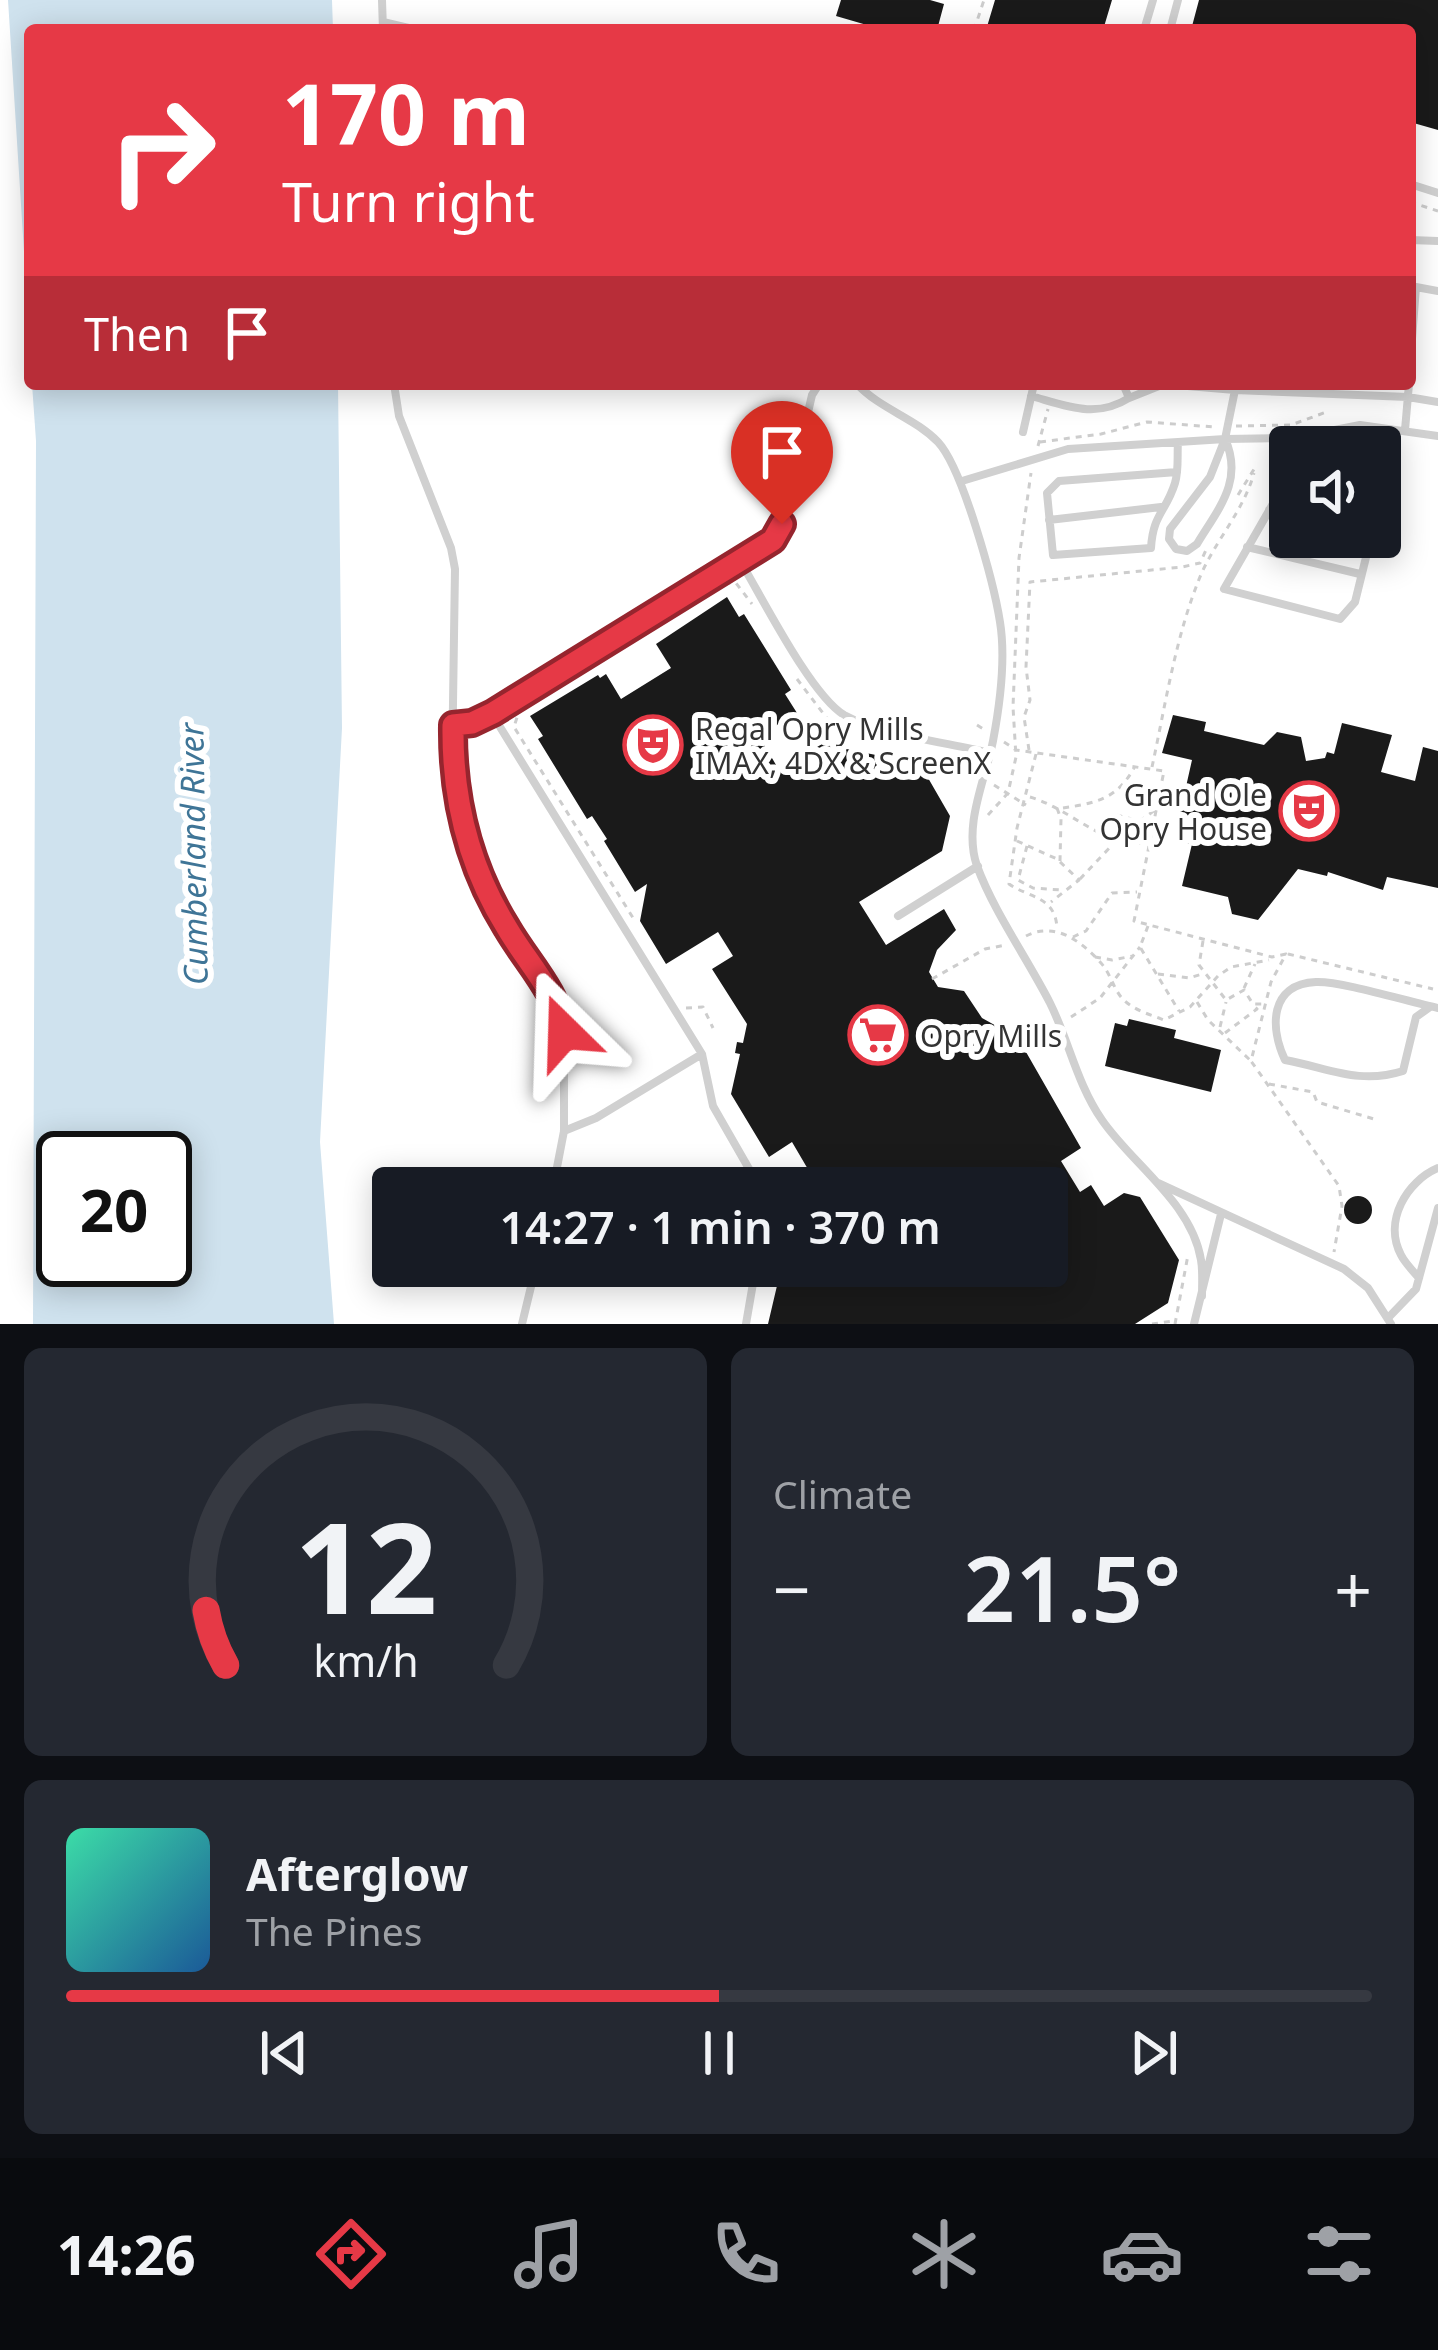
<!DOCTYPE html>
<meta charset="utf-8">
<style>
body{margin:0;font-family:"Noto Sans",sans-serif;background:#242831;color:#f1f3f6;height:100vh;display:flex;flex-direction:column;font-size:45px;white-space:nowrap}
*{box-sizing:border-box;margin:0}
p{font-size:39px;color:#9ea1a6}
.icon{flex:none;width:66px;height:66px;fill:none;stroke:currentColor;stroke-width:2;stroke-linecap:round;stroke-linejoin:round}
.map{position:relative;height:1324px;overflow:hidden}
.side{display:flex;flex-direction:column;gap:24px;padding:24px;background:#0d0f14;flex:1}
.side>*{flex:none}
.top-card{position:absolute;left:24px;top:24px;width:1392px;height:366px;border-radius:12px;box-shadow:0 6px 30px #0003;background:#e63946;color:#fff;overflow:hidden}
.fabs{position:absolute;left:1269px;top:426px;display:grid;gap:24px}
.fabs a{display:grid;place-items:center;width:132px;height:132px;border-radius:12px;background:#171b24;box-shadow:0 6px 30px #0003;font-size:60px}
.speed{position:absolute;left:36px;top:1131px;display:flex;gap:24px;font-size:60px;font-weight:700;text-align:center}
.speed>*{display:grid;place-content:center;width:156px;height:156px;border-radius:50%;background:#171b24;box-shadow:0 6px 30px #0003;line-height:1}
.speed .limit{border:6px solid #111;border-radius:18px;background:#fff;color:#111}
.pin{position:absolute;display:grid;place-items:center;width:102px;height:102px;color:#fff;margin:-123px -51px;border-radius:50% 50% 50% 0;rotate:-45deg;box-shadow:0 0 12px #0007}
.pin .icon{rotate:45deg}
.me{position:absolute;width:132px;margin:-66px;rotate:338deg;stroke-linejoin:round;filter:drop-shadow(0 0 9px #0008)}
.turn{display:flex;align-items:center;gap:42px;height:252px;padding:0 60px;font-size:54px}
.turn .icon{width:156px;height:156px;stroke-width:2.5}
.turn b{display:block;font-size:84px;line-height:102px}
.then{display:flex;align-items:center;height:114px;padding:0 60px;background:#0003;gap:24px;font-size:45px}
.big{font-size:90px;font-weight:600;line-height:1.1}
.side .tile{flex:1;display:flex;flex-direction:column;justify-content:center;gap:18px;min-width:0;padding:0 42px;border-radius:18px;background:#242831}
.side .dial{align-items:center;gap:0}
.dial svg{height:312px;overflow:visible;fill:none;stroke:#363941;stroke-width:7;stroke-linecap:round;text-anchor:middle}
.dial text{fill:#f1f3f6;stroke:none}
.song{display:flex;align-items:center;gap:36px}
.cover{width:144px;height:144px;border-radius:18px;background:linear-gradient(135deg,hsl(160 70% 55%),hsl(210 70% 35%))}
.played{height:12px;border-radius:6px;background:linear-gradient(90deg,#e63946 50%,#363941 50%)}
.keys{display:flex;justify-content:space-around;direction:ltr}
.heat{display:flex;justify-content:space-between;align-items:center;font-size:66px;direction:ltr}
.side .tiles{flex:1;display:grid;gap:24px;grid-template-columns:1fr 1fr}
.tile:last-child{grid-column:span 2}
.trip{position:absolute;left:372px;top:1167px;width:696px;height:120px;border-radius:12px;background:#171b24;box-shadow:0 6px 30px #0003;font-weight:600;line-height:120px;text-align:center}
.tab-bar{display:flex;height:192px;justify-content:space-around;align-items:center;background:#090b0e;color:#9ea1a6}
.tab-bar .icon{width:84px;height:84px}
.tab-bar .selected{color:#e63946}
.tab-bar b{font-size:54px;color:#f1f3f6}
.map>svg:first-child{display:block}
</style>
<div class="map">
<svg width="1438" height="1324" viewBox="0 0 1438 1324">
<rect width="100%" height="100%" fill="#fff"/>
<!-- water -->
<path fill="#cfe2ee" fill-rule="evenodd" d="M8 0H332L333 30H30V346Z
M32 384H338L342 728 320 1142 334 1324H33L36 441ZM63 1158H165V1260H63Z"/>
<!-- building -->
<path fill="#1a1a1a" d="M841 0H930L944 4 937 30H884L836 16Z
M995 0H1112L1103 30H986Z
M1199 0H1438V130L1410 122V30H1191Z
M727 597 739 617 744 614 791 690 785 694 797 713 759 736 779 770 822 744 920 764 950 816 942 851 859 902 886 945 944 909 956 930 937 950 929 972 938 987 964 991 982 1018 1018 1038 1081 1148 1061 1161 1080 1192 1091 1185 1104 1206 1124 1193 1140 1197 1179 1260 1168 1303 1135 1324H768L780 1273 804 1279 807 1266H1047V1188H819L792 1142 769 1157 731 1094 740 1054 735 1053 737 1042 743 1043 747 1024 712 969 733 956 718 932 666 964 640 921 647 884 635 892 604 841 607 839 592 816 587 819 538 739 543 736 530 716 598 675 600 678 606 674 621 699 671 668 656 644Z
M1173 715 1206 722 1204 731 1264 745 1277 732 1301 737 1306 761 1325 758 1327 752 1334 754 1342 723 1392 735 1381 772 1415 781 1423 747 1438 751V888L1387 877 1383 890 1328 872 1327 876 1298 869 1258 920 1232 914 1228 897 1182 886 1192 844 1174 840 1192 760 1162 753Z
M1129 1019 1176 1030 1174 1038 1221 1050 1211 1092 1105 1066 1115 1023 1127 1026Z
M1344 1210a14 14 0 1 1 28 0a14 14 0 1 1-28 0Z"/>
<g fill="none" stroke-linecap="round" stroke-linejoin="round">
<!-- path -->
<path stroke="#cdcdcd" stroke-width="3" stroke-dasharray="6 6" stroke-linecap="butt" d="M974 30 984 0
M1410 202 1438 211
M1236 426 1291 425 1329 411
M1040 442 1101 434 1147 422 1215 427
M1038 446 1048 409
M1238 495 1256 466
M602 659 725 583H736L752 604
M797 679 829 721 865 736
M564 683 519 711 514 727 635 921
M977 725 985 730
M1004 742 1016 750 1164 771 1134 921 1272 957 1286 954 1271 982 1251 1061 1339 1186 1342 1206 1334 1252
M1029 750 1024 717 1030 700 1026 667 1030 582 1182 567 1200 563 1206 550
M1036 754 1017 828 1009 884C1029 898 1056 896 1057 929
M950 757 976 774
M1152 767C1165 707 1175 640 1198 582 1212 544 1243 513 1254 473
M994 785 1026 805
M1030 797C1071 809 1102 847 1146 843
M1057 808 1061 819 1060 861
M1063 808C1096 803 1117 799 1134 768
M988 815 1008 793 1016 757 1013 707 1019 558 1031 473
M1100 830 1113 814 1140 821 1155 810
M1017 841 1057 859 1079 880 1051 902
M1027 846 1018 880 1033 888 1061 890
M1080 879 1115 842
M1148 926 1140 947 1179 1011
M1026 936C1055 921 1081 941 1101 963 1110 973 1113 987 1121 997 1132 1010 1149 1014 1164 1020L1190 1007 1218 976 1231 967 1269 960
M1073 937 1086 931 1112 893 1137 892
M1203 941 1199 965 1226 1000 1244 990 1253 1004H1262
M1288 954 1433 989
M1095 957 1112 960 1133 956
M1158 974 1189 978 1202 974
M932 979 985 949 1006 945
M1244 988 1255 964
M1197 1002 1208 1020 1251 1061
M686 1008 703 1007 713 1028
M1071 1017 1100 998 1140 947
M1220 1027 1226 1002
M1225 1033 1257 1009 1254 1006
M1269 1084 1313 1092 1317 1102 1374 1119
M1152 1324 1173 1321
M1175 1324 1188 1255"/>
<!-- lane -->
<path stroke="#d0d0d0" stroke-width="8" d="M382 0 383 30
M383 22 417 30
M1144 30 1153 0
M1170 30 1178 0
M1410 184 1438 193
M1410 240 1438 241
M1410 365 1416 287 1438 291
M394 384 399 416 451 548 455 569 452 770 462 826 505 927 559 1008 564 1032V1131L553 1188
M857 384C880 409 915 418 938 442 963 469 994 584 1000 622 1006 659 1000 704 993 741 985 781 963 825 977 866 994 912 1027 958 1050 1003 1069 1041 1077 1084 1102 1120 1132 1164 1192 1203 1201 1260 1203 1271 1202 1285 1202 1296
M1031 396C1067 406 1096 419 1129 398L1123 384
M1129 398 1164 384 1235 390 1236 384
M1405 430 1409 384
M1023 432 1034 384
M1225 439C1244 481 1218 509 1197 544L1187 551 1176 549 1169 539 1170 529 1210 477Z
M1225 439 1294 438 1360 425 1438 436
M1177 472 1059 481 1047 493 1053 555 1151 548C1153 514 1166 512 1175 483 1179 470 1177 455 1178 442
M1290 474 1224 589 1340 619 1355 602 1371 537
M962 481 1068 449 1225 439 1235 390 1408 397 1438 402
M1269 510 1290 515
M1049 520 1161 507
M1247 547 1360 574
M739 559 780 533 812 395 819 384
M492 714 702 1054 713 1106 760 1188
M453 725 472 723 492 714 739 559C762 597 810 694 844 715 878 734 950 743 990 753
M898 916 978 866
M1430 1007 1416 1017 1403 1071C1359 1085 1329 1068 1285 1060 1270 1028 1269 984 1316 982 1342 981 1409 1002 1438 1008
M564 1131 596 1118 702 1054
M1158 1183 1344 1269 1368 1288 1391 1324
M1419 1278C1413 1271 1405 1263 1401 1255 1383 1221 1407 1181 1438 1168
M1388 1318 1416 1289 1438 1208
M522 1324 536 1266
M746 1324 756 1266
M1194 1324 1221 1214"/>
</g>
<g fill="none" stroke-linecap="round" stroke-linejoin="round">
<defs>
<path id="route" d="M564 1032C556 990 528 964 507 928 469 867 452 797 453 725L472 723 493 713 773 540 782 524"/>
</defs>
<!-- route casing -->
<use href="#route" stroke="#96252e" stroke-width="30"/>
<!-- route -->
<use href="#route" stroke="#e63946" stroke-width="21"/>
</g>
<!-- icons -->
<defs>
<symbol id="theatre-ring" viewBox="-11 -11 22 22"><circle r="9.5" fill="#fff" stroke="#e63946" stroke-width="1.5"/><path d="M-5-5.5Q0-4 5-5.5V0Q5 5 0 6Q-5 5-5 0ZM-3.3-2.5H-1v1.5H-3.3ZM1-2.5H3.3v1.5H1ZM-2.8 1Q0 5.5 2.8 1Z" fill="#e63946"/></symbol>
<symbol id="supermarket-ring" viewBox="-11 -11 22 22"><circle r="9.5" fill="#fff" stroke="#e63946" stroke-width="1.5"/><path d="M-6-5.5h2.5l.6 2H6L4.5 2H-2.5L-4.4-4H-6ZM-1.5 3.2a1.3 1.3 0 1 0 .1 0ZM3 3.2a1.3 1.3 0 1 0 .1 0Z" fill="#e63946"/></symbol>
</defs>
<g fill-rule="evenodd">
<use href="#theatre-ring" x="620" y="712" width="66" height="66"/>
<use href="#theatre-ring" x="1276" y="778" width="66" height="66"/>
<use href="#supermarket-ring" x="845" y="1002" width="66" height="66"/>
</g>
<g text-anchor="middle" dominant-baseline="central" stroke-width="12" stroke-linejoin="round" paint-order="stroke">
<!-- poi labels -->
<g font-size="30" fill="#333" stroke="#fff" text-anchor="start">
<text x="695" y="728">Regal Opry Mills<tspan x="695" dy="34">IMAX, 4DX &amp; ScreenX</tspan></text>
<text x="1267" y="794" text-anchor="end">Grand Ole<tspan x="1267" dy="34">Opry House</tspan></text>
<text x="920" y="1035">Opry Mills</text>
</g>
<!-- water labels -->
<g font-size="33" font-style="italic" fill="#3f7597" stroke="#fff">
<text transform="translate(193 854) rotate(-91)">Cumberland River</text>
</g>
</g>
</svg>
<div class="fabs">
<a><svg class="icon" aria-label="sound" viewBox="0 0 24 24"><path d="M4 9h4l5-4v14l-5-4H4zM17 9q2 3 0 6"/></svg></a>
</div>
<div class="speed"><div class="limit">20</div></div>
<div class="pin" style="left:782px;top:524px;background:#d93025"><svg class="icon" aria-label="arrive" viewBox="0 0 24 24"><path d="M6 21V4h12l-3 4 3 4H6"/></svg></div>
<svg class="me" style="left:564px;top:1032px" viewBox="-20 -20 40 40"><path d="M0-17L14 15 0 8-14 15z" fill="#e63946" stroke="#fff" stroke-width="4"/></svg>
<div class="trip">14:27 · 1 min · 370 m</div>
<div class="top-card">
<div class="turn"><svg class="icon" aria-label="right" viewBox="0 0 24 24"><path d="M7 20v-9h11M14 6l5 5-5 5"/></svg><div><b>170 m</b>Turn right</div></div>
<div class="then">Then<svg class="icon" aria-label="arrive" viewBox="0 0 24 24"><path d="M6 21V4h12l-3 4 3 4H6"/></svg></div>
</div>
</div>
<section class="side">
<div class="tiles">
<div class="tile dial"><svg viewBox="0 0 100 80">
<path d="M14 69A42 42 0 1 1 86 69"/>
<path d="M14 69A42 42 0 0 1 9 55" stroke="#e63946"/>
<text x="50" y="56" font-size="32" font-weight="700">12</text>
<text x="50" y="72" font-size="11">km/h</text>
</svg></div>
<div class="tile"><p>Climate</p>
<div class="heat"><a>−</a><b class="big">21.5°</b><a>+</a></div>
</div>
<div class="tile">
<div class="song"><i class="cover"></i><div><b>Afterglow</b><p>The Pines</p></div></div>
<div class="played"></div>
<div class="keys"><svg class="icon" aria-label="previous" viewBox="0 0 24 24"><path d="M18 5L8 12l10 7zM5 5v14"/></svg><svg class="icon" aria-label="pause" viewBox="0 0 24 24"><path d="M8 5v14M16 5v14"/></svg><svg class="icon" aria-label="next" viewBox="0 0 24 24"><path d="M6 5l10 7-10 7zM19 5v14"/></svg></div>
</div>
</div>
</section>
<nav class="tab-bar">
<b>14:26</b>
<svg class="icon selected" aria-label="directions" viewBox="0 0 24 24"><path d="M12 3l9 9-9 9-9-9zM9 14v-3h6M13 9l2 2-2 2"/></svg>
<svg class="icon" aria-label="music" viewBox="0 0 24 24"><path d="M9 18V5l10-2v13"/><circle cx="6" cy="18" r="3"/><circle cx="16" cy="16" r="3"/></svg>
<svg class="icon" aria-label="phone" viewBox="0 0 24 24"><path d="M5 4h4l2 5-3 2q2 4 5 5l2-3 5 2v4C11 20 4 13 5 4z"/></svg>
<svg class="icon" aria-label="climate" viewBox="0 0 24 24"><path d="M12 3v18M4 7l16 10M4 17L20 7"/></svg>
<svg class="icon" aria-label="car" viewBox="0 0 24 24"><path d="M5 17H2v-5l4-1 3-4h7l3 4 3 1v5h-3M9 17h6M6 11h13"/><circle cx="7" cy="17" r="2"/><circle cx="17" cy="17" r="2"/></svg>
<svg class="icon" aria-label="filters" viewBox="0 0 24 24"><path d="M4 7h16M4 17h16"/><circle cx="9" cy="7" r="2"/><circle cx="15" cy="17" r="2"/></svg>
</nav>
